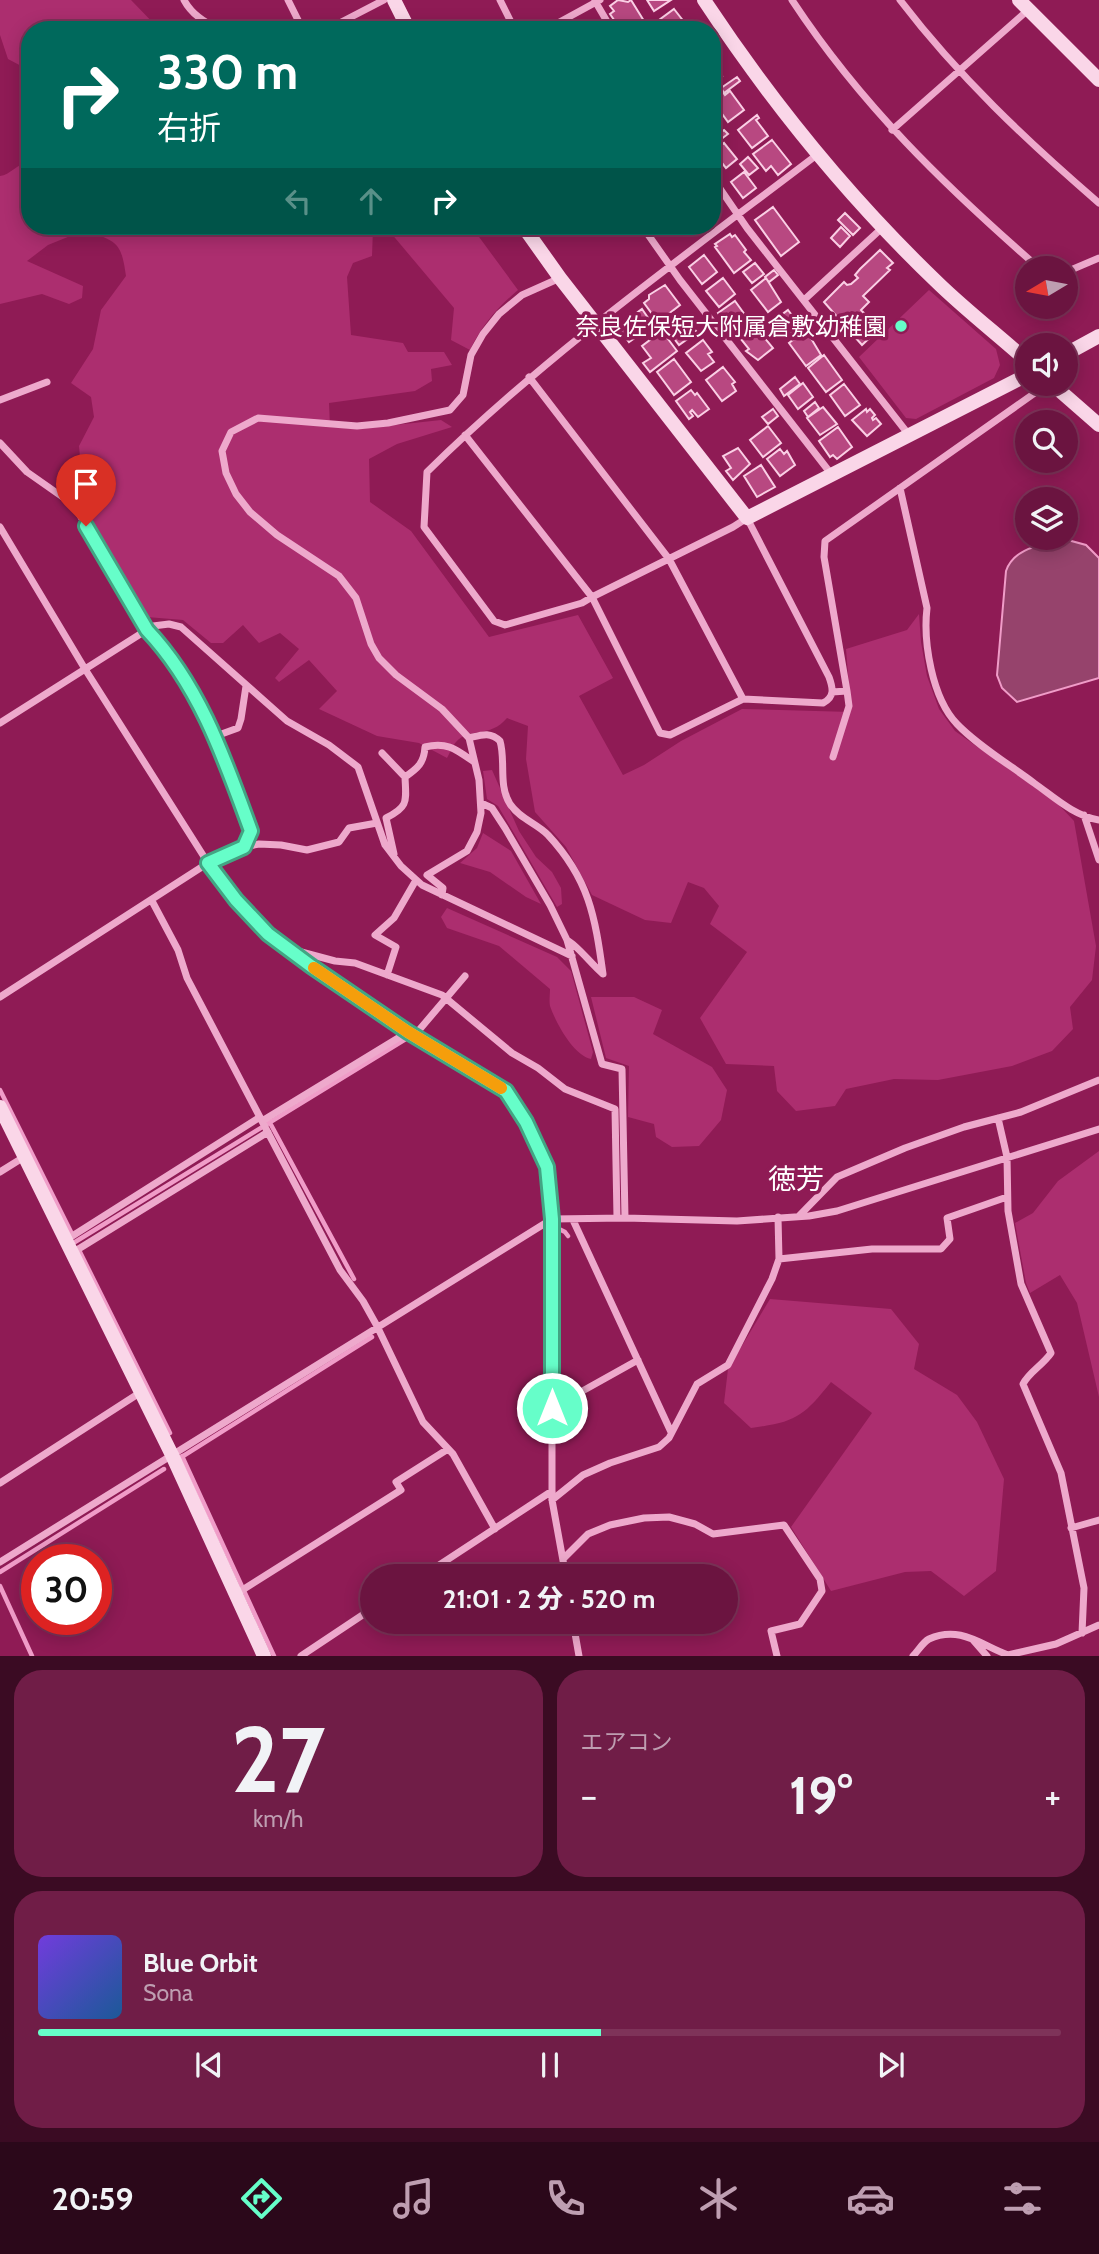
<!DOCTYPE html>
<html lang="ja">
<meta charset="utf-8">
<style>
body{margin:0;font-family:Cabin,"Noto Sans JP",sans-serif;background:#701d47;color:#f1f3f6;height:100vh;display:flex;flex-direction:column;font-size:26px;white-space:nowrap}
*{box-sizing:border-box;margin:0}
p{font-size:23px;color:#be9eb1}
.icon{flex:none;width:38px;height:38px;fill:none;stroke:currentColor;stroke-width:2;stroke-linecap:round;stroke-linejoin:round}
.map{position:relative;height:1656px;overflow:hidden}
.sheet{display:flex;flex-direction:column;gap:14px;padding:14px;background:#3b0b23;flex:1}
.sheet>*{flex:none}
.hud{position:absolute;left:21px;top:21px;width:700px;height:214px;border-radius:28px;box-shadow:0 4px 18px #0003,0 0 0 2px #7e3359;background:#00695c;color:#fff;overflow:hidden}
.needle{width:46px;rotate:260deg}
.buttons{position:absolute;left:1015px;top:256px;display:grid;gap:14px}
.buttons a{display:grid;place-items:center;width:63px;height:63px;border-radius:50%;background:#6b1440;box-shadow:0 4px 18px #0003,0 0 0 2px #7e3359;font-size:35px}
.speed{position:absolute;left:21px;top:1544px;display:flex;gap:14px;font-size:35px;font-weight:700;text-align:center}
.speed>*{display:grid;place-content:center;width:91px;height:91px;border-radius:50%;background:#6b1440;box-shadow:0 4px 18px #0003,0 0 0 2px #7e3359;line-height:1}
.speed .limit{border:10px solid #d22;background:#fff;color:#111}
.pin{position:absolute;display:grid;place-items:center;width:60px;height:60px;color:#fff;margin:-72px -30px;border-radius:50% 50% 50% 0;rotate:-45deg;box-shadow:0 0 7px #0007}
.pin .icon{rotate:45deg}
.me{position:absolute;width:77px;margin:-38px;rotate:0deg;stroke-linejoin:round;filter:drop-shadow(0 0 5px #0008)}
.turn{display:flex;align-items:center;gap:24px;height:147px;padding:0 21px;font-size:32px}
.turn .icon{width:91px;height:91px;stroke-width:2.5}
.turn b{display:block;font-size:49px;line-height:60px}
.lanes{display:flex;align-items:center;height:66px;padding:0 21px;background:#0003;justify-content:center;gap:35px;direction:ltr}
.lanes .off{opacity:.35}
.big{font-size:52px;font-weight:800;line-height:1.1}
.sheet .tile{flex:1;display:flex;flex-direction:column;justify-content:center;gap:10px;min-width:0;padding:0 24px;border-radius:28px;background:#701d47}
.sheet .dial{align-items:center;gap:0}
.dial b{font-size:91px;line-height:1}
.song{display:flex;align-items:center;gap:21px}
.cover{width:84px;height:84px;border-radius:10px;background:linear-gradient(135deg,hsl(260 70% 55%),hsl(210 70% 35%))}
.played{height:7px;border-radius:4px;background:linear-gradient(90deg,#66fec9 55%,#7e3359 55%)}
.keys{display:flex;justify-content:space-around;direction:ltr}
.heat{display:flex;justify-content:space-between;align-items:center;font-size:38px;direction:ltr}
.sheet .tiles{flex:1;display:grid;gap:14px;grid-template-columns:1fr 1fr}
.tile:last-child{grid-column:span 2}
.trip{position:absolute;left:360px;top:1564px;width:378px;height:70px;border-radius:35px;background:#6b1440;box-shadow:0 4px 18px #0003,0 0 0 2px #7e3359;font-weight:800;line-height:70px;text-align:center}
.tab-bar{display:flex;height:112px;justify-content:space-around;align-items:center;background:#2b081a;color:#be9eb1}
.tab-bar .icon{width:49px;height:49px}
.tab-bar .current{color:#66fec9}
.tab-bar b{font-size:32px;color:#f1f3f6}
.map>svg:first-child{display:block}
</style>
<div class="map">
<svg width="1099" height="1656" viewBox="0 0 1099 1656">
<rect width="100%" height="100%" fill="#8f1b55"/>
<!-- green -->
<path fill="#ac2e6f" d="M0 0H131L160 30H30V64L25 68 8 59 0 35Z
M30 161V226H471L518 290C497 308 482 325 470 350L451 340 454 308 385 226 373 228 372 256 353 263 347 277 351 335 403 343 408 352H444L452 365 431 369 432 381 415 391 329 403 330 427 358 429 441 420 452 427 397 444 369 459 370 502 411 531 489 637 578 615 613 678 579 696 623 775 644 765 681 741 742 709 851 712 846 649 907 630 919 614 921 642 927 676 939 709 955 731 1058 804 1074 821 1096 946 1092 980 1070 1007 1073 1029 1052 1051 1012 1066 938 1080 894 1079 846 1089 835 1106 796 1111 777 1091 774 1066 726 1064 700 1018 747 952 710 924 719 906 704 888 688 882 671 923 645 920 592 895 566 847 535 812 526 759 528 726 507 718C489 739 471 726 456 742 452 746 450 753 447 758L419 743 377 736 319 709 337 691 309 660 279 682 275 678 299 649 280 633 259 643 243 625 223 643H211L183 620 147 617 85 512 79 446 94 417 91 397 71 383 93 349 101 310 126 276C121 241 117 242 85 230L48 245 27 261 83 286 82 298 69 304 42 294 0 304V176C10 175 17 164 30 161Z
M929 290 996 349 1000 365 994 378 916 419 906 418 859 357Z
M492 770 519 831 536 857 552 872 561 888 562 904 557 907 498 806 487 799 483 771Z
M483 833 511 851 541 904 526 897 490 872 460 863 477 848Z
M447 908 557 957 571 971 593 1052 591 1059C573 1055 556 1023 550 1006 549 1001 550 994 550 989L499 946 447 928 441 917Z
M591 997H634L662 1010 653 1034 712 1067 727 1090 721 1120 699 1146 672 1147 656 1137 654 1124 628 1117 629 1066 606 1058Z
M1099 1151V1397L1077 1303 1060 1275 1030 1293 1026 1283 1015 1223 1033 1213 1058 1181Z
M770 1299 891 1309 919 1344 914 1369 957 1395 977 1422 1004 1479 996 1571 964 1596 931 1571 905 1572 831 1591 791 1527 872 1413 831 1382C803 1417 796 1422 751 1428L724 1403 728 1369Z"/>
<!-- water -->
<path fill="#96436c" stroke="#f09cc8" stroke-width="2" d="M1064 539 1086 545 1099 558V678L1017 702 1002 688 997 675 1006 571C1014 547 1043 545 1064 539Z"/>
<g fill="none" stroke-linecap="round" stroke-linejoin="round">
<!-- stream -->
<path stroke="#f09cc8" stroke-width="4.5" d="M0 1090 73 1236
M269 1121 354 1279
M557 1228 565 1232 568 1236
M75 1242 409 1037
M78 1248 170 1433
M182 1456 274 1656
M180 1458 372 1337
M0 1572 164 1469
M0 1586 32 1656"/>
</g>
<!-- building -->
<path fill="#b84881" stroke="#facfe5" stroke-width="2" d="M618 0 628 2 631 0 644 21 631 30H621L610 14 614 11 610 6Z
M647 0H671L654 11Z
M674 9 688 27 683 30H666L659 20Z
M712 66 722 76 712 83Z
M737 77 740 81 724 93 721 88Z
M720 88 725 95 730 91 744 110 728 122 712 100V94Z
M712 112 721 125 712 132Z
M757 115 759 118 756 120 768 136 752 148 738 130Z
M724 130 728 134 712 146V140Z
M772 140 791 164 778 175 771 166 766 171 753 154Z
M724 143 737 159 726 168 713 152Z
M748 157 758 168 749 175 740 164Z
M744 172 756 188 743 198 731 182Z
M773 207 799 242 781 256 755 220Z
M845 213 860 228 853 235 838 220Z
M841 227 850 236 840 247 831 238Z
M730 234 732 237 735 235 746 250 744 252 751 260 734 273 715 247 717 246 715 244Z
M880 250 893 263 887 268 890 270 863 296 869 302 861 310 879 329 862 345 824 302 844 282 847 285 851 284 858 278 855 275 860 269Z
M704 255 717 272 702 284 689 267Z
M755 263 764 274 752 283 743 272Z
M774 270 778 275 769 282 765 277Z
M723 278 735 294 719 307 706 291Z
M766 278 781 302 768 312 751 290Z
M665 285 680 305 658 322 644 303 649 299V295Z
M735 301 753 326 738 336 724 317 722 319 718 313Z
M642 309 653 325 629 342 620 330 623 323Z
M788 310 801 327 785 336 773 321Z
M682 316 697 332 679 345 666 328Z
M758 330 773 348 758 360 746 351 749 349 740 338 749 331 752 335Z
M806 330 821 355 806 366 789 343Z
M662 331 677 351 650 372 643 363 651 358 642 346Z
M703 340 712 352 708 354 714 362 701 371 686 353Z
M824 355 842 380 826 392 808 368Z
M674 359 691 382 674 395 657 372Z
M723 367 735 382 732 384 736 391 722 401 706 380Z
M795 377 800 384 784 396 780 389Z
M803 383 813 397 798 409 788 395Z
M844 384 860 405 845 416 830 395Z
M691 390 695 395 697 393 709 409 698 417 692 410 690 412 693 416 689 419 676 401Z
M815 402 819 408 808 417 804 411Z
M823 407 837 424 820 435 807 418Z
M773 409 778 416 768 424 762 417Z
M866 409 867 412 870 409 875 415 872 418 873 420 876 418 881 424 867 436 852 420Z
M768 426 781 443 763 457 750 440Z
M838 427 852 447 837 459 833 455 830 457 819 441Z
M738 448 750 464 733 480 726 471 731 468 723 456Z
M780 449 784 454 787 451 795 465 780 476 767 459Z
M761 465 775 487 757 497 744 476Z"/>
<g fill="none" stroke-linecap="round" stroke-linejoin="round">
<!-- street -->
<path stroke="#eea9cc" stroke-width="7" d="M184 0C192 15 205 22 219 30
M288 0 303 30
M500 0 515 30
M792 0C861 105 945 186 1039 268
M900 0C958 76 1027 141 1099 203
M595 1 612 30
M326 30 384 0
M545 30 600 0
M892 130 1028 10
M712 177 747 228 909 435
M642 226 680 280 832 475
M1066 272 1099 258
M804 300 882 228
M529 377 669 559 743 699
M0 400 47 382
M465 435 592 597 660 733 670 735 743 699 823 703C835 697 833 688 829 677L747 518 733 527 592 597 582 603 505 625 494 621 424 527 427 472C547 354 684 256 818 154
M0 443 27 472 74 505 147 630C200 686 225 760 251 831L244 847 208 863 0 997
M900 488 927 608C923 642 932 698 957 724 978 746 1010 765 1034 783 1054 797 1074 816 1099 820
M0 527 85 669 208 863 236 900 268 934 311 966 408 1032 506 1091 526 1122 547 1167 552 1219V1500L566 1577
M832 692 847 691 824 557 825 541 1049 383
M0 723 153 626 169 624 181 627 287 721 329 745 358 767 385 845 401 866 422 885 572 956
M216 736 238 728 241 719 246 686
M469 738C481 735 490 731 500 741 506 761 498 785 510 804 520 819 536 823 548 835 589 879 595 916 603 974 591 964 578 946 567 940
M382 753 405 777C406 801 409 807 386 818L394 854
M833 757 849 706 847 691
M405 777C418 768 424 763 425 747 447 741 457 750 474 762
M481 803 492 808 505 828 550 905 567 940 602 1064 622 1069 625 1218
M1084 815 1099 860
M244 847 259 844 281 845 307 850 339 842 349 828 377 823
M442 895 443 888 427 875 467 851 477 832 481 813 479 780 469 738 442 709 396 675 379 658 371 644 356 598 339 576 277 535 250 512 236 494 226 473 222 451 231 432 258 418 357 426 388 423 450 410 463 395 471 355 483 334 499 314 522 295 560 278
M152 901 178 950 187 978 340 1270 363 1301 377 1326 423 1422 453 1454 495 1529
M290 949 335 961 355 963 442 995 512 1053 538 1068 565 1089 615 1109 617 1218
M387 975 396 947 375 935 394 918 416 880
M414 1036 465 976
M998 1118 1007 1157 1008 1211 1021 1284 1051 1353C1043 1365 1029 1372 1023 1384L1061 1473 1084 1588 1082 1633
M262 1121 408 1032
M0 1172 24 1157
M799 1216 837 1177 905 1148 964 1127 1021 1112 1099 1080
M573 1220 671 1432
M66 1240 260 1117
M72 1253 268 1132
M779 1259 872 1249H941L950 1239 947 1218 1007 1197
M552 1408 638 1360
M0 1483 141 1392
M552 1500 583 1475 610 1463 659 1447 669 1438 697 1384 728 1365 772 1279 779 1259 778 1217
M1071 1528 1099 1520
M563 1559 588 1534 610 1525 644 1518 669 1517 695 1524 713 1534 784 1525 820 1579 822 1591 800 1624 771 1631 777 1656
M0 1562 552 1219 625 1218 737 1221 809 1216 837 1211 1099 1129
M421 1577 552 1491
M236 1594 401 1490 396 1482 448 1449
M573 1622 579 1656
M973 1640 987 1656
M301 1656 373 1608
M913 1656C918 1651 923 1642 929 1639 960 1625 981 1645 1008 1655L1056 1644 1099 1625"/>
<!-- secondary -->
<path stroke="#fad6e8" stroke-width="14" d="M394 0 409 30
M704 0C772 103 850 199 939 284 967 311 998 335 1027 361
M1019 0 1099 80
M523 226 560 278 747 518 1027 375
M1066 354 1099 336
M1051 383 1099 425
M0 1107 172 1455 264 1656"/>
</g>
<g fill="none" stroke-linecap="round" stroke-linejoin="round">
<defs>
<path id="route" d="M86 526 147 630C200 686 225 760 251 831L244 847 208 863 236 900 268 934 311 966 408 1032 506 1091 526 1122 547 1167 552 1219V1408"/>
</defs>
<!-- route casing -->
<use href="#route" stroke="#42a583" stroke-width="18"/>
<!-- route -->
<use href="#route" stroke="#66fec9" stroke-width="12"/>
<!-- slow -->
<path stroke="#f59e0b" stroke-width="12" d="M314 968 408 1032 501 1088"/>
</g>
<!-- markers -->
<circle fill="#66fec9" stroke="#8f1b55" stroke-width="2.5" cx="901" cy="326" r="7"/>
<g text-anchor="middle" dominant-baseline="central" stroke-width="7" stroke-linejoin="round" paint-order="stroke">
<!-- poi labels -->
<g font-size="24" fill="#fff" stroke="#8f1b55" text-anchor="end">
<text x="887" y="326">奈良佐保短大附属倉敷幼稚園</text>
</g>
<!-- quarter labels -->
<g font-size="28" fill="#fff" stroke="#8f1b55">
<text x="796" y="1179">徳芳</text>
</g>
</g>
</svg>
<div class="buttons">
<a><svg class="needle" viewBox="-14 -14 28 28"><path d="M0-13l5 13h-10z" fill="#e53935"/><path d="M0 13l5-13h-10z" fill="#be9eb1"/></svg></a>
<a><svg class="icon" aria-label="sound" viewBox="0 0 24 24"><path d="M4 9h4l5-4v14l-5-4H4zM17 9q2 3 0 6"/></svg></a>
<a><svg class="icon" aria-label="search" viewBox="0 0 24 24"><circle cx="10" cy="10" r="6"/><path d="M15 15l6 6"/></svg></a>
<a><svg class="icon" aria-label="layers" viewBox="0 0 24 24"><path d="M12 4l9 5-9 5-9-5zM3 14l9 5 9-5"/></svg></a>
</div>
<div class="speed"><div class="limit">30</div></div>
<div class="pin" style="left:86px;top:526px;background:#d93025"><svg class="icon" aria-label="arrive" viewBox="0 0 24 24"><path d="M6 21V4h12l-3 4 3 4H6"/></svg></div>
<svg class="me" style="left:552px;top:1408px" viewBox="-20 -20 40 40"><circle r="17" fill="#66fec9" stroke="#fff" stroke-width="3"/><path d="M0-11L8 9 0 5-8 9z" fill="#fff"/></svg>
<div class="trip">21:01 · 2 分 · 520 m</div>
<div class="hud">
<div class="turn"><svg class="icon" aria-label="right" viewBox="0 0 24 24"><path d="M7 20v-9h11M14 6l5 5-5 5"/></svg><div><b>330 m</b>右折</div></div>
<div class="lanes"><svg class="icon off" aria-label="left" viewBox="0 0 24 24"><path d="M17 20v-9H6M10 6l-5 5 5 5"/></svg><svg class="icon off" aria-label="ahead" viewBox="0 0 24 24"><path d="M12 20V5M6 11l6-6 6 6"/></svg><svg class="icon" aria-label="right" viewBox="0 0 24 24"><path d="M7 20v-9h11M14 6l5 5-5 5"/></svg></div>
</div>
</div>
<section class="sheet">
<div class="tiles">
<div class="tile dial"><b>27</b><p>km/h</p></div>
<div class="tile"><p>エアコン</p>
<div class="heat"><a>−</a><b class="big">19°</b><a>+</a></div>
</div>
<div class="tile">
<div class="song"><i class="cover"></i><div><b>Blue Orbit</b><p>Sona</p></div></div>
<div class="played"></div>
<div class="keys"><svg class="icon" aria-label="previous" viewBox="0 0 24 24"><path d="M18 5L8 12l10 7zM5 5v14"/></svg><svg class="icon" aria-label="pause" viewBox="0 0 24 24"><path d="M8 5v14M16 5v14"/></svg><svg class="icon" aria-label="next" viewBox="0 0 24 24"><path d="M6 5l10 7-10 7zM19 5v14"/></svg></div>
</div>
</div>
</section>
<nav class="tab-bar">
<b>20:59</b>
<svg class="icon current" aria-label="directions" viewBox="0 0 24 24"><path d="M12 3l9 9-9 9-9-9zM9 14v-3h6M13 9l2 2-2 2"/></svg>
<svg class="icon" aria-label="music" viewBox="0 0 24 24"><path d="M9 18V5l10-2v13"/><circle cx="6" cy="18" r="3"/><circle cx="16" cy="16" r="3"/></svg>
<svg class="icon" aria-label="phone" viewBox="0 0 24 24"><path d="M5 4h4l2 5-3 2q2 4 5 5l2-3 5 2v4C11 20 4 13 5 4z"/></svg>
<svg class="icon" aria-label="climate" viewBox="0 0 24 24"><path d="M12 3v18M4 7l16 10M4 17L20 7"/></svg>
<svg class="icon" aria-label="car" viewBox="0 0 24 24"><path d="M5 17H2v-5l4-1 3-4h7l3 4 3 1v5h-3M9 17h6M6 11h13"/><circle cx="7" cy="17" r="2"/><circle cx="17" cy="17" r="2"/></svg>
<svg class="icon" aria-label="filters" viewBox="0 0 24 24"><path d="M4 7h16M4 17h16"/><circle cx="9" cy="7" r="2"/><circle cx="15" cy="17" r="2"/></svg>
</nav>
